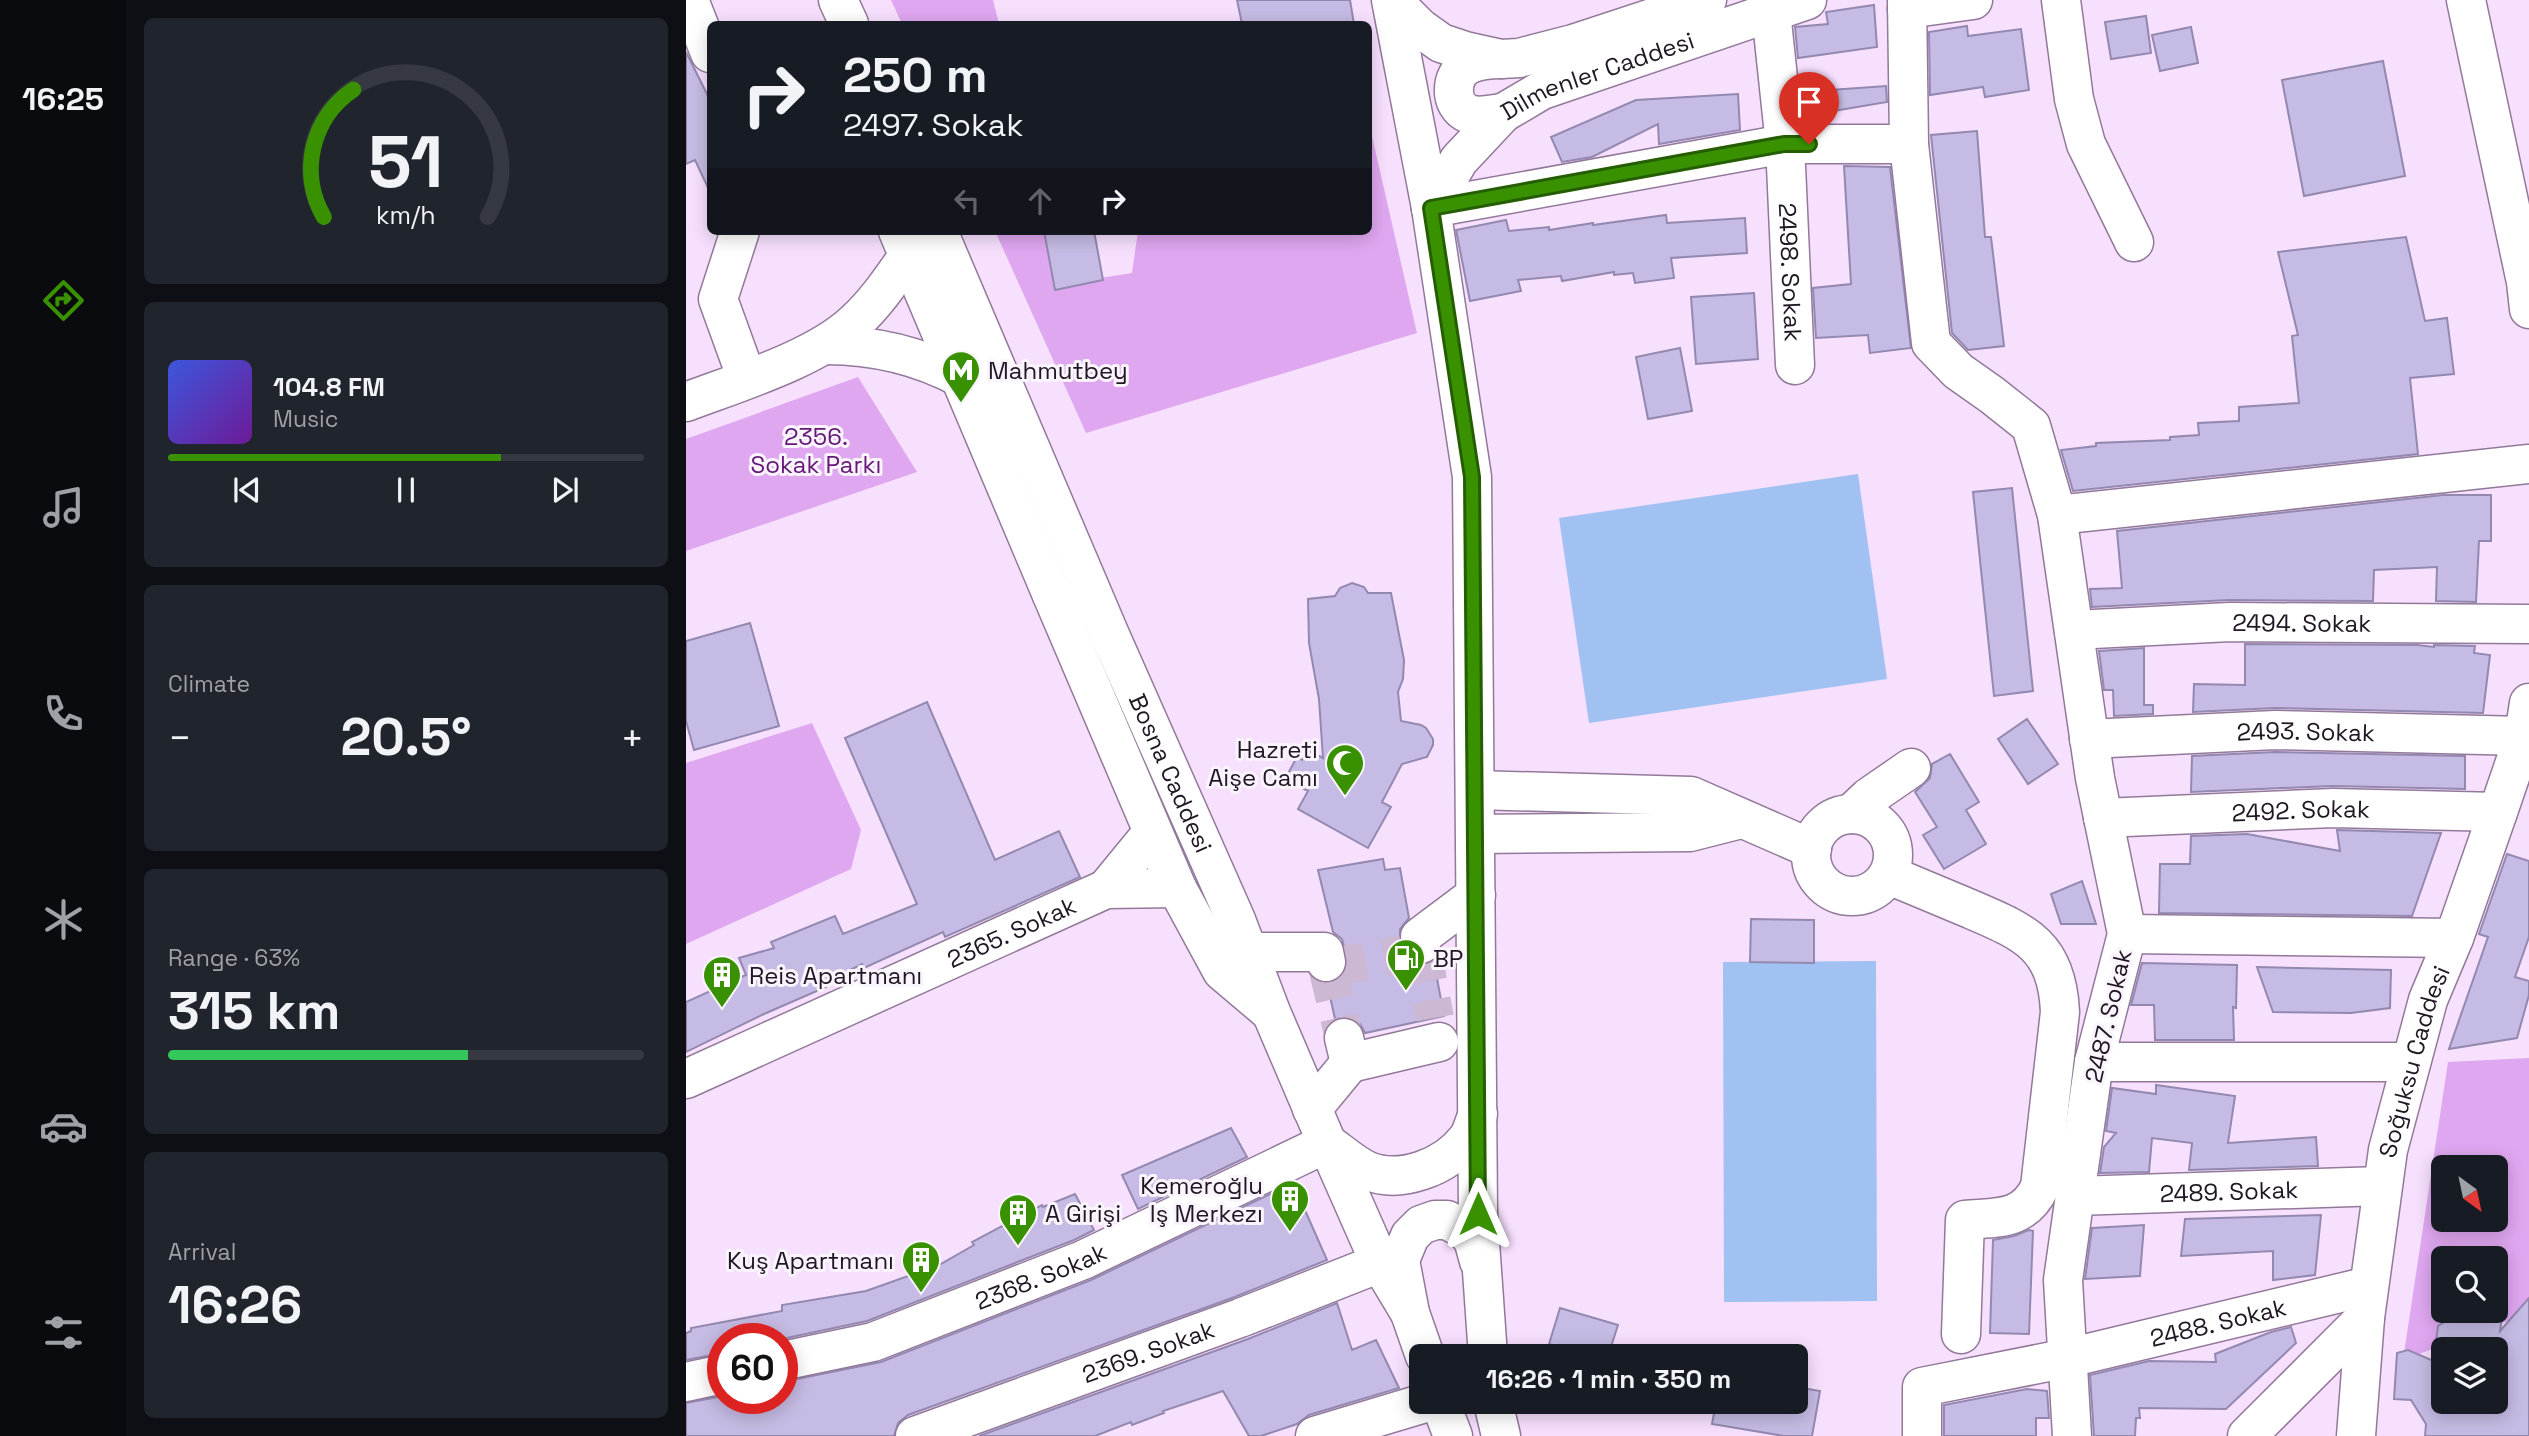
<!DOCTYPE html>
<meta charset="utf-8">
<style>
body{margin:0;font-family:"Space Grotesk",sans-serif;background:#20242c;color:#f1f3f6;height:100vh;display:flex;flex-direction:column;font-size:26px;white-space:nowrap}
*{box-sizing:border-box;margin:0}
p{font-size:23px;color:#9ea1a6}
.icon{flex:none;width:38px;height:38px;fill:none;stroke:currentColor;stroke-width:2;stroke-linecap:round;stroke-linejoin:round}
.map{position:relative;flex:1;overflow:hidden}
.drawer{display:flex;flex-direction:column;gap:18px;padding:18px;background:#0d0f14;width:560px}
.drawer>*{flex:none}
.top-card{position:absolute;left:21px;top:21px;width:665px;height:214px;border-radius:10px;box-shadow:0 4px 18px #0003;background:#171b24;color:#f1f3f6;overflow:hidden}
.needle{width:46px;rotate:147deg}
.fabs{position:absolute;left:1745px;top:1155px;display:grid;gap:14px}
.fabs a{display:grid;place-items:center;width:77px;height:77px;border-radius:10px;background:#171b24;box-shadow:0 4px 18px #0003;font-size:35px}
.speed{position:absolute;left:21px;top:1323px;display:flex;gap:14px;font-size:35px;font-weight:700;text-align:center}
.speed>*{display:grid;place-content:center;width:91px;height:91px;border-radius:50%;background:#171b24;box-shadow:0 4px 18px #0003;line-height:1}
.speed .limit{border:10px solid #d22;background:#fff;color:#111}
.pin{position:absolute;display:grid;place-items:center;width:60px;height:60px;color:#fff;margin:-72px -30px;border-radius:50% 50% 50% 0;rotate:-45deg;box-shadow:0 0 7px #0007}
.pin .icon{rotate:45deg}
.me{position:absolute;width:77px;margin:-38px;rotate:0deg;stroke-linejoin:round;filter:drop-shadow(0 0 5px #0008)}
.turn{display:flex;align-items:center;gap:24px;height:147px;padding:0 21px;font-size:32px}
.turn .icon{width:91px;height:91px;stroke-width:2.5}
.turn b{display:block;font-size:49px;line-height:60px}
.lanes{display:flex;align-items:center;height:66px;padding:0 21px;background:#0003;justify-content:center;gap:35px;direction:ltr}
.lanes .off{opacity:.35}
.big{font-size:52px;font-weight:800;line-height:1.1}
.drawer .tile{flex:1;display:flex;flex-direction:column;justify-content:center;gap:10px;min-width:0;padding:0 24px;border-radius:10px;background:#20242c}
.drawer .dial{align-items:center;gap:0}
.dial svg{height:182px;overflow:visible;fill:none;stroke:#363941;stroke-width:7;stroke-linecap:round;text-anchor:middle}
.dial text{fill:#f1f3f6;stroke:none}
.song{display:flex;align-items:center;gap:21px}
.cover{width:84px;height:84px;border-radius:10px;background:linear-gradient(135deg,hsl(230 70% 55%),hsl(280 70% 35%))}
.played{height:7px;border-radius:4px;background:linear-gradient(90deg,#399100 70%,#363941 70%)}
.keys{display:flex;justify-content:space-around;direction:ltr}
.heat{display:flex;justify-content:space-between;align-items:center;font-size:38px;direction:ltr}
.charge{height:10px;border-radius:5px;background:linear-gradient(90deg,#34c759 63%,#363941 0)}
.trip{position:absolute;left:723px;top:1344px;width:399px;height:70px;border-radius:10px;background:#171b24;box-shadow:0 4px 18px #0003;font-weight:800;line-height:70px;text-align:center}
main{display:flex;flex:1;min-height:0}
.menu{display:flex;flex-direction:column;width:126px;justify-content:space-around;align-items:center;background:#090b0e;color:#9ea1a6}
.menu .icon{width:49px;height:49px}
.menu .selected{color:#399100}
.menu b{font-size:32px;color:#f1f3f6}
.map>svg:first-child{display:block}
</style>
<main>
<nav class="menu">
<b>16:25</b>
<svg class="icon selected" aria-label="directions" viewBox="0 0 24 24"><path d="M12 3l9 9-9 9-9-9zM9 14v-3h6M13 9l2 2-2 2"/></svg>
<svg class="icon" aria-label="music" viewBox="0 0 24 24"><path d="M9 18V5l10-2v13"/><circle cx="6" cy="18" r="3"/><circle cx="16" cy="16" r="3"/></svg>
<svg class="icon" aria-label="phone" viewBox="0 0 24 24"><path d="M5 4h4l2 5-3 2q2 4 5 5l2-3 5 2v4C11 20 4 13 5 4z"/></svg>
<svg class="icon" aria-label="climate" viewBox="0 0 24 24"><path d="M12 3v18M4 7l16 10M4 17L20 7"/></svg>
<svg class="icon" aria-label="car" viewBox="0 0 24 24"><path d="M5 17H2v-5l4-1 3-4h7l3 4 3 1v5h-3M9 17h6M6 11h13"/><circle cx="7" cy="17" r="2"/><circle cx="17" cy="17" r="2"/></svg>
<svg class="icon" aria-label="filters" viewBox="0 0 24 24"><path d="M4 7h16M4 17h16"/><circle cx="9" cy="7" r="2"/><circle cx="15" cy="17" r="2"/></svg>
</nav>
<section class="drawer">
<div class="tile dial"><svg viewBox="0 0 100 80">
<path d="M14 69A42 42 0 1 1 86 69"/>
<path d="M14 69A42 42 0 0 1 27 13" stroke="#399100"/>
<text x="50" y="56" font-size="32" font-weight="700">51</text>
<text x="50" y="72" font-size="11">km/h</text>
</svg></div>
<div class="tile">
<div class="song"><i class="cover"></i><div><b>104.8 FM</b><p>Music</p></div></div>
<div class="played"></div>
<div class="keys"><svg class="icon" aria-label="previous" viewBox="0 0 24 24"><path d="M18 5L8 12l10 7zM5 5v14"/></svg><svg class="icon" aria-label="pause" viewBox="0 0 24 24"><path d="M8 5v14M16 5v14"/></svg><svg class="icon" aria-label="next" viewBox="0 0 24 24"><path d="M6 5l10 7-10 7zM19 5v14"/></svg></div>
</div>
<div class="tile"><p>Climate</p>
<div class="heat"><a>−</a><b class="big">20.5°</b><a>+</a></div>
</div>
<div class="tile"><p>Range · 63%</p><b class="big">315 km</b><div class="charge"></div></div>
<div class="tile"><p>Arrival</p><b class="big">16:26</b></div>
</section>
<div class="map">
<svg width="1843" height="1436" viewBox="0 0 1843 1436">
<rect width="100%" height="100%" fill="#f7e0fe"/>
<!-- green -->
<path fill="#dfa7f0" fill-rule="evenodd" d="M205 0H307L313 24H216Z
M683 123 731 333 400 433 309 231H358L370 285 446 273 452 231H682Z
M172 377 231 472 0 551V439Z
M126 723 175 830 165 869 0 944V763Z
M1843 1058V1313L1717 1360 1762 1062ZM1757 1167H1810V1220H1757ZM1757 1258H1810V1311H1757Z"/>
<!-- water -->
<path fill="#a0c1f2" d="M1172 474 1201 679 903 723 873 518Z
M1190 961 1191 1301 1038 1302 1037 962Z"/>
<!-- building -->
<path fill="#c6bbe4" stroke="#9388af" stroke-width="2" d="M551 0H664L668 24H556Z
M1188 5 1191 47 1112 58 1109 27 1142 24 1140 12Z
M1460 16 1465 53 1425 59 1419 22Z
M1281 26 1282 36 1335 29 1343 90 1299 97 1297 87 1244 95 1243 32Z
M1505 27 1512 63 1474 71 1466 35Z
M0 52 24 100V192L9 160 0 164Z
M1697 61 1719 176 1618 196 1596 80Z
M1200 86 1201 102 1118 116 1116 92Z
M1052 94 1054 130 973 144 972 124 906 157 876 162 865 137 950 100Z
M1291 131 1299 237H1305L1318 346 1282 350 1266 333 1245 135Z
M1158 166 1204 167 1225 348 1184 353 1182 335 1130 338 1127 288 1165 284Z
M980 215 981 223 1059 218 1061 253 985 258 988 278 949 283 947 273 928 275V272L876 281 875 276 832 280 835 291 784 301 770 230 820 220 823 231 863 227V230L907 223V225Z
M358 231H408L417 280 369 290Z
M1720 237 1739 321 1761 318 1768 374 1724 378 1732 454 1387 491 1375 450 1410 446V443L1484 440V437L1513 435 1512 423 1553 421V407L1613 403 1606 336 1612 335 1592 252Z
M1068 293 1072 359 1010 364 1005 297Z
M994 348 1006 411 962 419 950 357Z
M1326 488 1347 691 1308 696 1287 492Z
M1757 495H1805V541H1793L1790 602 1750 601 1751 567 1688 570 1687 601 1543 600 1406 607 1404 589 1436 588 1431 531Z
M666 583 678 587 682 593H705L718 660 717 679 712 692 715 721 735 725 740 728 747 739V745L741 757 716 764 696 802 705 807 682 848 612 809 622 791 599 779 611 757 616 760 622 750 637 758 633 699 623 643 622 599 649 596 654 588Z
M64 623 93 726 8 750 0 721V641Z
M1559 644 1731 645 1748 647V645L1789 646 1788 653 1804 655 1797 713 1590 708 1507 712 1508 684 1559 685Z
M1458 648V705H1467V714L1428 716 1427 690H1418L1413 651Z
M241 702 309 860 373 831 394 877 259 937 257 932 178 968 176 964 138 983 140 987 78 1014 0 1052V1002L60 975 53 958 88 948 85 942 149 916 157 934 231 904 159 738Z
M1341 719 1372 764 1342 784 1312 739Z
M1589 752 1779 756V789L1646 786 1505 792 1506 756Z
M1264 754 1293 802 1280 810 1300 844 1258 869 1237 835 1251 827 1229 792 1244 778 1246 764Z
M1651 830 1755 833 1726 916 1473 913 1474 864H1504L1505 836 1561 834 1654 851Z
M1821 854 1843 861V937L1829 977 1843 981V995L1831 1038 1763 1049 1802 937 1793 934Z
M697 859 699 870 714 868 723 918 714 929V948L717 957 726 964 737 966 748 962 758 1016 679 1033 674 1024 665 1017 649 1019 641 983 655 978 661 968V958L656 939 647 932 632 870Z
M1396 881 1410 924H1375L1365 894Z
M1065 919 1128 920V963L1064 962Z
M1456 963 1551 965 1550 1008 1547 1007 1548 1040H1469L1468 1005H1445Z
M1571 967 1705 970 1704 1008 1665 1013 1587 1012Z
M1470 1085 1549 1096 1542 1143 1630 1137 1632 1166 1503 1170 1506 1143 1466 1138 1463 1172 1414 1173 1418 1147 1430 1133 1420 1131 1426 1088 1470 1094Z
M545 1128 561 1157 452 1209 436 1175Z
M607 1183 641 1260 546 1298 222 1415 212 1423 208 1436H0V1403L37 1396V1398H96V1382L195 1362 405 1280Z
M389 1194 408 1230 388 1240 181 1321 96 1339H37V1353L0 1360V1333L5 1331V1328L96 1311V1305L180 1291 253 1265 288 1245 286 1242 356 1205 357 1207Z
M1635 1215 1629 1275 1587 1280V1251L1495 1256 1499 1219Z
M1458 1225 1454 1276 1399 1279 1406 1228Z
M1343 1230 1347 1231 1343 1334 1304 1333 1307 1240 1328 1236Z
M1843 1298V1436H1739L1740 1424 1725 1400 1708 1399 1711 1353 1722 1350 1757 1365V1402H1810V1349H1749L1752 1326 1776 1311H1817L1814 1331Z
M651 1303 666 1350 690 1340 713 1388 623 1415 611 1424 575 1436H563L537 1391 477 1411 478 1413 446 1425 445 1422 409 1436H293L562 1339Z
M874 1308 932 1325 922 1356H904L863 1344Z
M1605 1327 1610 1343 1540 1409 1453 1408 1454 1418H1450L1449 1436H1408L1404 1375 1463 1361 1530 1362 1529 1354 1585 1332Z
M1110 1387 1134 1391 1126 1436H1098L1026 1424 1030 1402H1110Z
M1341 1389 1361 1391 1363 1418H1350V1436H1258V1405Z"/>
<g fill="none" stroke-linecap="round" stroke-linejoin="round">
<!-- minor-tunnel -->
<path stroke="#ccb8d2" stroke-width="38" stroke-dasharray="38 19" stroke-linecap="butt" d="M735 944 749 1018
M640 962 658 1038
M642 968 736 951"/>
<defs>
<g id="minor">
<path d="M3 0 24 53"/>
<path d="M706 0 734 28 755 43 779 51 815 59 833 58 887 44 1021 0"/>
<path d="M1221 0 1223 144 1245 343 1272 371 1306 395 1345 426 1371 515 1409 778 1441 934 1408 1062 1377 1280 1386 1436"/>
<path d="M1375 0 1388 99 1400 144 1448 242"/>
<path d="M1780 0 1840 282 1843 309"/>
<path d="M1221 9 1287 0"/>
<path id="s1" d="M1085 12 1099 144 1109 365"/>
<path d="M815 59C804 59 792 60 782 65 764 74 762 106 783 114 793 118 807 114 817 113"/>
<path d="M745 208 1099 144H1223"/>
<path id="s2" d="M745 208 773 160 817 113 856 90 1121 0"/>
<path d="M54 231 32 299 61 379"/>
<path d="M140 345C188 345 232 355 275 378"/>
<path d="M0 402C50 383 130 359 169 322 190 303 206 279 222 256"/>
<path d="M1371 515 1843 464"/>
<path id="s3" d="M1388 630 1544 622 1843 624"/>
<path id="s4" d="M1403 739 1589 730 1838 736"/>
<path d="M789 790 1005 796 1126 849"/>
<path d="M1165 814 1183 797 1225 768"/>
<circle cx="1166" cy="855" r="41"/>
<path id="s5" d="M1417 818 1647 808 1812 812"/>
<path d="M790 834 1004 832 1055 819"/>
<path d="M1203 875C1229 886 1256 897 1282 908 1338 932 1371 944 1374 1012L1354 1187C1338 1221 1312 1217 1279 1220L1275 1334"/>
<path d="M420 889 466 833"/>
<path d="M1441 934 1768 938"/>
<path d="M735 944 734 937 790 895"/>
<path d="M562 952H638L640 962"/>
<path d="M1408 1062H1725"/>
<path d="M664 1063 753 1042"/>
<path id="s6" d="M0 1079 420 889 491 888"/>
<path d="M626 1109 664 1063 658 1038"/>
<path id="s7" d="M1389 1196 1696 1186"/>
<path id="s8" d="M96 1361 187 1342 397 1260 641 1143"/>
<path d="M0 1382 37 1374"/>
<path id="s9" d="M229 1436 554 1318 694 1263"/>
<path d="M629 1436 742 1402"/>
<path id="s10" d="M1236 1436V1387L1382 1358 1683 1286"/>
<path d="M1561 1436 1679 1318"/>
<path id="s11" d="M1670 1436 1679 1318 1702 1150 1742 1000 1768 938 1812 812 1838 736 1843 703"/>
</g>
<g id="major">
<path d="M152 0 163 24"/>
<path d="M705 0 745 208 786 477 792 1214 802 1356"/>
<path d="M212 231 366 595 388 610"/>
<path id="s12" d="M252 231 424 635 550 920 585 1012 641 1143 694 1263 724 1313"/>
<path d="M366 595 491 888 536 971 582 1010"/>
<path d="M641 1143C654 1152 668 1165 682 1171 715 1184 760 1167 781 1139 786 1133 788 1122 792 1114"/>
<path d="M739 1356 724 1313 714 1260 724 1236 735 1225 749 1220H761L776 1228 787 1239 793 1261"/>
<path d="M754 1402 767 1436"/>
<path d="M807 1402 815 1436"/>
</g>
</defs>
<!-- minor casing -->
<use href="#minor" stroke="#92799a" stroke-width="41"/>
<!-- major casing -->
<use href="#major" stroke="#92799a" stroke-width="41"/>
<!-- minor -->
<use href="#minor" stroke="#fff" stroke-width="38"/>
<!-- major -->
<use href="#major" stroke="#fff" stroke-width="38"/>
</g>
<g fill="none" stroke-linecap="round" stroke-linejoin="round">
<defs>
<path id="route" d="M792 1214 786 477 745 208 1098 144H1123"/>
</defs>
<!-- route casing -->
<use href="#route" stroke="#255e00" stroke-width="18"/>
<!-- route -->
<use href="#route" stroke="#399100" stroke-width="12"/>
</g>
<!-- icons -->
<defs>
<symbol id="metro-pin" viewBox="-11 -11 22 30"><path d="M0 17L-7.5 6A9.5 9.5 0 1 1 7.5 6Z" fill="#399100" stroke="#faf4fc"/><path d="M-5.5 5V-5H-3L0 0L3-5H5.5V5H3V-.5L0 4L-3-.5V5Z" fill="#fff"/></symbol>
<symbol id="mosque-pin" viewBox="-11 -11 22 30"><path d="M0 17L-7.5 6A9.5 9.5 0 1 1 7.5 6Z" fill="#399100" stroke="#faf4fc"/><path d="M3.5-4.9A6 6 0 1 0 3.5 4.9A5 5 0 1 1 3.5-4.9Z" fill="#fff"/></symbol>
<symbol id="fuel-pin" viewBox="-11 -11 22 30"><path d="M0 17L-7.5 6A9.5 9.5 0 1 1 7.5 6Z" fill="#399100" stroke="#faf4fc"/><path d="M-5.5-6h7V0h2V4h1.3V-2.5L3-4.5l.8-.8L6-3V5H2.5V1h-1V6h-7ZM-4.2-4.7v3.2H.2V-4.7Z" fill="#fff"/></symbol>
<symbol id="building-pin" viewBox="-11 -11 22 30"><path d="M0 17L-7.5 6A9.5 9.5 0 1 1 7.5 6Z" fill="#399100" stroke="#faf4fc"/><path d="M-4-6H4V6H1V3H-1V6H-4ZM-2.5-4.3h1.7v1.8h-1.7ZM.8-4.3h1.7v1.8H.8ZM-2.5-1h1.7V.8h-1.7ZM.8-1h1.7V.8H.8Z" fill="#fff"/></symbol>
</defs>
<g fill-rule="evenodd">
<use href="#metro-pin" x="253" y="348" width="44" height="60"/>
<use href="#mosque-pin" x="637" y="741" width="44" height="60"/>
<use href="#fuel-pin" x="698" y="936" width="44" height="60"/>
<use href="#building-pin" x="14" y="953" width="44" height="60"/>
<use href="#building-pin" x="582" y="1177" width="44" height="60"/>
<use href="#building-pin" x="310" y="1191" width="44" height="60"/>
<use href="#building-pin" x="213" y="1238" width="44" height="60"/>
</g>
<g text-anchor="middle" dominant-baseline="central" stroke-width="6" stroke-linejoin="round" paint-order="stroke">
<!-- street labels -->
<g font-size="24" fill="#211724" stroke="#faf4fc">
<text stroke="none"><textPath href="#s2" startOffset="222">Dilmenler Caddesi</textPath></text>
<text stroke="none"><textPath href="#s1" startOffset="261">2498. Sokak</textPath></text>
<text stroke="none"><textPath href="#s3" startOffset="228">2494. Sokak</textPath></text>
<text stroke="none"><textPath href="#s4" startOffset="217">2493. Sokak</textPath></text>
<text stroke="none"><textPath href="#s12" startOffset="590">Bosna Caddesi</textPath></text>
<text stroke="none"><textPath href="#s5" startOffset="198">2492. Sokak</textPath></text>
<text stroke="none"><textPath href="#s6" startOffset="357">2365. Sokak</textPath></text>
<text transform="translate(1422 1016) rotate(-77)">2487. Sokak</text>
<text stroke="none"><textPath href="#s11" startOffset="380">Soğuksu Caddesi</textPath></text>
<text stroke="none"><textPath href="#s7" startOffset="154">2489. Sokak</textPath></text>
<text stroke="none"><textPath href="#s8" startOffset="273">2368. Sokak</textPath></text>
<text stroke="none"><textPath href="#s10" startOffset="352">2488. Sokak</textPath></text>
<text stroke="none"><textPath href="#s9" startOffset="248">2369. Sokak</textPath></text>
</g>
<!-- poi labels -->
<g font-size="24" fill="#211724" stroke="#faf4fc" text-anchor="start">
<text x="302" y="370">Mahmutbey</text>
<text x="632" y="749" text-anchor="end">Hazreti<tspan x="632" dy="28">Aişe Camı</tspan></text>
<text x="747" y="958">BP</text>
<text x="63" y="975">Reis Apartmanı</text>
<text x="577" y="1185" text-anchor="end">Kemeroğlu<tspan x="577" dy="28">Iş Merkezı</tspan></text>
<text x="359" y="1213">A Girişi</text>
<text x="208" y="1260" text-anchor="end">Kuş Apartmanı</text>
</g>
<!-- park labels -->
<g font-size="24" fill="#641778" stroke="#faf4fc">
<text x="130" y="436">2356.<tspan x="130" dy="28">Sokak Parkı</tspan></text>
</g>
</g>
</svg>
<div class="fabs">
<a><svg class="needle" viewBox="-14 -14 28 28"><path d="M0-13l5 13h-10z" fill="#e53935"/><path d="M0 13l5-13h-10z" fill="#9ea1a6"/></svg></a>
<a><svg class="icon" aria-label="search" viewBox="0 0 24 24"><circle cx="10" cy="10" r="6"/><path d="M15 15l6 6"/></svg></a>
<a><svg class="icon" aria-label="layers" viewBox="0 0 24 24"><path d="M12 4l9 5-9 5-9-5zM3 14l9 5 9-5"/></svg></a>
</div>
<div class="speed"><div class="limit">60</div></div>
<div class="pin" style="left:1123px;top:144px;background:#d93025"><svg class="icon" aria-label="arrive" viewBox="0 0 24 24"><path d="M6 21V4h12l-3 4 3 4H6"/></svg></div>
<svg class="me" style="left:792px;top:1214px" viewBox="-20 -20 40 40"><path d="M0-17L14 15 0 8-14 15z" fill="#399100" stroke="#fff" stroke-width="4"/></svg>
<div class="trip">16:26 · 1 min · 350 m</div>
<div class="top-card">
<div class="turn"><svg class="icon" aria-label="right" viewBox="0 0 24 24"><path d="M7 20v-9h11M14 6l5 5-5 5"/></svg><div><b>250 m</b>2497. Sokak</div></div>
<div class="lanes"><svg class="icon off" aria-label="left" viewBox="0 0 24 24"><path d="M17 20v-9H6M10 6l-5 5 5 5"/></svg><svg class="icon off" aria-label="ahead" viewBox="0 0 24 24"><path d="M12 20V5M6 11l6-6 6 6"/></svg><svg class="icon" aria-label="right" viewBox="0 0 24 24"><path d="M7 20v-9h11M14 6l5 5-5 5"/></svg></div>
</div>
</div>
</main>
